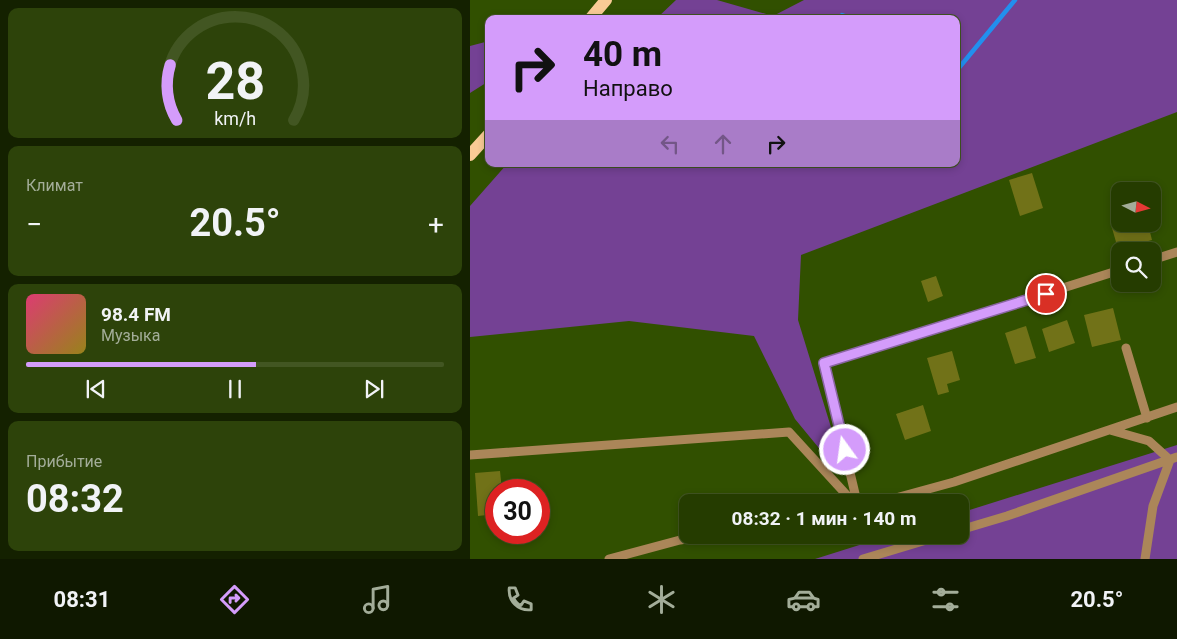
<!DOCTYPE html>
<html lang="ru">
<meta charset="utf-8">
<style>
body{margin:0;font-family:Roboto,sans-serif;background:#2d430a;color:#f1f3f6;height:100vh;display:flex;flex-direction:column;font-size:19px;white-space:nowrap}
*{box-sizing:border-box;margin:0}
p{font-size:16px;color:#a3ad99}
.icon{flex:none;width:28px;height:28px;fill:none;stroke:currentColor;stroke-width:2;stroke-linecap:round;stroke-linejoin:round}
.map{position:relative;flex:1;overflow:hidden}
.drawer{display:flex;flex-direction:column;gap:8px;padding:8px;background:#142100;width:470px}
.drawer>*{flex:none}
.hud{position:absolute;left:15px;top:15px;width:475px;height:152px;border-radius:10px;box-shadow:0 2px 8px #0003,0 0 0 1px #425622;background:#d49cfb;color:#111;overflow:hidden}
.needle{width:32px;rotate:96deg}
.buttons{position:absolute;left:641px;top:182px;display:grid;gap:10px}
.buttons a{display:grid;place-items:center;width:50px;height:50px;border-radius:10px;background:#253c00;box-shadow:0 2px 8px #0003,0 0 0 1px #425622;font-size:25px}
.speed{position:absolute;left:15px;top:479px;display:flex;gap:10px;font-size:25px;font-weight:700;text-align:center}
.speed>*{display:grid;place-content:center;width:65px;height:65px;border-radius:50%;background:#253c00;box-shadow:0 2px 8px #0003,0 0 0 1px #425622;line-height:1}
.speed .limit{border:8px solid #d22;background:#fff;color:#111}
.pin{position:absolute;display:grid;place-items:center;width:42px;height:42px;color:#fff;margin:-21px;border:2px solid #fff;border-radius:50%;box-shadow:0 1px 5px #0007}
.me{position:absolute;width:55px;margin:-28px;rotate:346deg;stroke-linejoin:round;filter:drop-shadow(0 0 4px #0008)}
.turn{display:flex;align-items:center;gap:18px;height:105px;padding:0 15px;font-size:22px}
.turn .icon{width:65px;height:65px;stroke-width:2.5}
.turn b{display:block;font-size:35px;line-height:42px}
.lanes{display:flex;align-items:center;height:48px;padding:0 15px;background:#0003;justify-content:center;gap:25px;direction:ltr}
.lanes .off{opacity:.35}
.big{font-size:38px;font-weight:700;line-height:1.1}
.drawer .card{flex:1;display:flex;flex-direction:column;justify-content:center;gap:8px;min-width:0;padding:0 18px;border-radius:10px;background:#2d430a}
.drawer .dial{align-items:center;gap:0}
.dial svg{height:130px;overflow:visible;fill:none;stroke:#425622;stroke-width:7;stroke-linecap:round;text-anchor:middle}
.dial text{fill:#f1f3f6;stroke:none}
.song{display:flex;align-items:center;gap:15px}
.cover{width:60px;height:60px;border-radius:8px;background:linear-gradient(135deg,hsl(340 70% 55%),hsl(50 70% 35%))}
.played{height:5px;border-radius:2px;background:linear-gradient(90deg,#d49cfb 55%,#425622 55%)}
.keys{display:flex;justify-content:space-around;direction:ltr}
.heat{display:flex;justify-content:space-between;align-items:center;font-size:28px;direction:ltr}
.trip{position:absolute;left:209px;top:494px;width:290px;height:50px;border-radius:10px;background:#253c00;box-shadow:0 2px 8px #0003,0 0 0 1px #425622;font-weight:700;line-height:50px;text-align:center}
.tab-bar{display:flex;height:80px;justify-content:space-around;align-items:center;background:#0f1800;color:#a3ad99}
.tab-bar .icon{width:35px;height:35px}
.tab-bar .on{color:#d49cfb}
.tab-bar b{font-size:22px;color:#f1f3f6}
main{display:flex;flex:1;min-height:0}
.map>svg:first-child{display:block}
</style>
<main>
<section class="drawer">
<div class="card dial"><svg viewBox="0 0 100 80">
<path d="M14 69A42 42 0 1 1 86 69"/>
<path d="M14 69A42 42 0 0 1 10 35" stroke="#d49cfb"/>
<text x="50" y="56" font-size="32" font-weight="700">28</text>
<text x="50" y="72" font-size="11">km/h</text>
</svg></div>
<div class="card"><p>Климат</p>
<div class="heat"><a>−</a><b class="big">20.5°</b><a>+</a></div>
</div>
<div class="card">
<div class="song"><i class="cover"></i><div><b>98.4 FM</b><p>Музыка</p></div></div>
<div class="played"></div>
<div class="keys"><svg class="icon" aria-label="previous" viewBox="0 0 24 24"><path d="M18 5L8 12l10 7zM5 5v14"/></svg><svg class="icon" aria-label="pause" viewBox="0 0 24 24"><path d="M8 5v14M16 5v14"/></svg><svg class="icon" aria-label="next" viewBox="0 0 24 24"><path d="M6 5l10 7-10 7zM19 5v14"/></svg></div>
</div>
<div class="card"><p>Прибытие</p><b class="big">08:32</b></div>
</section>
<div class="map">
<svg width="707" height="559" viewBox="0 0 707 559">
<rect width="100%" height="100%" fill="#315000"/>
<!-- green -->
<path fill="#744194" d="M206 0H247L303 16 334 0H707V112L331 255 328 320 368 450 353 453 325 419 284 336 159 321 0 337V206L37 164H486V19H186Z
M19 41V81L0 93V46Z
M707 445V559H345L421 535H490V513Z"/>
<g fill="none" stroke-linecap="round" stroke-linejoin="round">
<!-- stream -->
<path stroke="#228fee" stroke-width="4.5" d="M369 19 372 15 383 19
M486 69H488L545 0"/>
</g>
<!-- building -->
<path fill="#717218" d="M562 173 573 208 550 216 539 180Z
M650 218V224H678L682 240 648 249 640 221Z
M466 276 473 296 458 302 451 281Z
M643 308 651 340 622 347 614 315Z
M597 320 605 343 579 352 572 329Z
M556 326 566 358 545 364 535 333Z
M482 351 490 380 477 384 479 392 468 395 457 358Z
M453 405 461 431 435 440 426 414Z
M30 471 32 490H26V514L8 516 5 473Z"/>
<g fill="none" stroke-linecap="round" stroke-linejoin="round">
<!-- minor -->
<path stroke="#ab8659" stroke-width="9" d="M682 260 707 252
M656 348 677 418
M640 430 679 441 700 460 683 506 675 559
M0 455 319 432 383 502
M387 502 354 363 650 270
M411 502 484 482 707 407
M490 530 537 516 707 457
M139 559 210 540 242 535
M393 559 473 535"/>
<!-- major -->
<path stroke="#f9cb95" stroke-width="12" d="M120 19 136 0
M0 155 19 134"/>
</g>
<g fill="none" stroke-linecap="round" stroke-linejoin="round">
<defs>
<path id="route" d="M375 450 354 363 576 294"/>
</defs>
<!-- route casing -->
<use href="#route" stroke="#8a65a3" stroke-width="12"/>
<!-- route -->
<use href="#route" stroke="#d49cfb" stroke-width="9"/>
</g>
</svg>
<div class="buttons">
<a><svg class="needle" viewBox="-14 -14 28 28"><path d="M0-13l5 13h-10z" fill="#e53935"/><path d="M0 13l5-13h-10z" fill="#a3ad99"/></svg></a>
<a><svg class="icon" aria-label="search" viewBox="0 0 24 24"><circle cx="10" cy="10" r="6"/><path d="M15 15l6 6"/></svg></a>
</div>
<div class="speed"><div class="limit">30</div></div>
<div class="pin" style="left:576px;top:294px;background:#d93025"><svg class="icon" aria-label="arrive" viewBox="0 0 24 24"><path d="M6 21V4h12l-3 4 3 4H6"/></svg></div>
<svg class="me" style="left:375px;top:450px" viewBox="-20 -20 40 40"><circle r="17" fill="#d49cfb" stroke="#fff" stroke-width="3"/><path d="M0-11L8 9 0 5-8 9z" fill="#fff"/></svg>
<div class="trip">08:32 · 1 мин · 140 m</div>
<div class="hud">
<div class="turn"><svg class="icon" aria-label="right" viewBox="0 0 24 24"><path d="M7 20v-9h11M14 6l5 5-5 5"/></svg><div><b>40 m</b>Направо</div></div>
<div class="lanes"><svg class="icon off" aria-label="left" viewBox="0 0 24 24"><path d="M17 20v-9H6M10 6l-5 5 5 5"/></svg><svg class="icon off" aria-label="ahead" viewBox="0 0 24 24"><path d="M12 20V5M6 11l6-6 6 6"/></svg><svg class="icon" aria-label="right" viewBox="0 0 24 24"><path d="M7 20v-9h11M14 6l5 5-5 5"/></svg></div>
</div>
</div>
</main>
<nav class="tab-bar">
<b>08:31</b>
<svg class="icon on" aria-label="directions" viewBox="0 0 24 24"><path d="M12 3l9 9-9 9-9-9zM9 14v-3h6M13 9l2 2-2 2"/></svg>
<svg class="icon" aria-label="music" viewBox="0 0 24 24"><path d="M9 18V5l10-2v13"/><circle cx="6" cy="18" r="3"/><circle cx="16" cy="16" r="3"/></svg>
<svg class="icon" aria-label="phone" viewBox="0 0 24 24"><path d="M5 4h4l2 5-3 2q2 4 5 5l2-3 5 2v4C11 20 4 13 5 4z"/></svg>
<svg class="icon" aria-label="climate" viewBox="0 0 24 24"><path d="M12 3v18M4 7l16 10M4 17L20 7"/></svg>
<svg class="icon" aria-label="car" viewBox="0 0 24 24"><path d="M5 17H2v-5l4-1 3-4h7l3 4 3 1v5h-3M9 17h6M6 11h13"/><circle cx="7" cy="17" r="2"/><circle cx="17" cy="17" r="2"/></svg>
<svg class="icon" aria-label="filters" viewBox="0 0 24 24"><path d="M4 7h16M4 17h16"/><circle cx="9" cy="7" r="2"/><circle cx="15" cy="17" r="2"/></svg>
<b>20.5°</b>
</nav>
